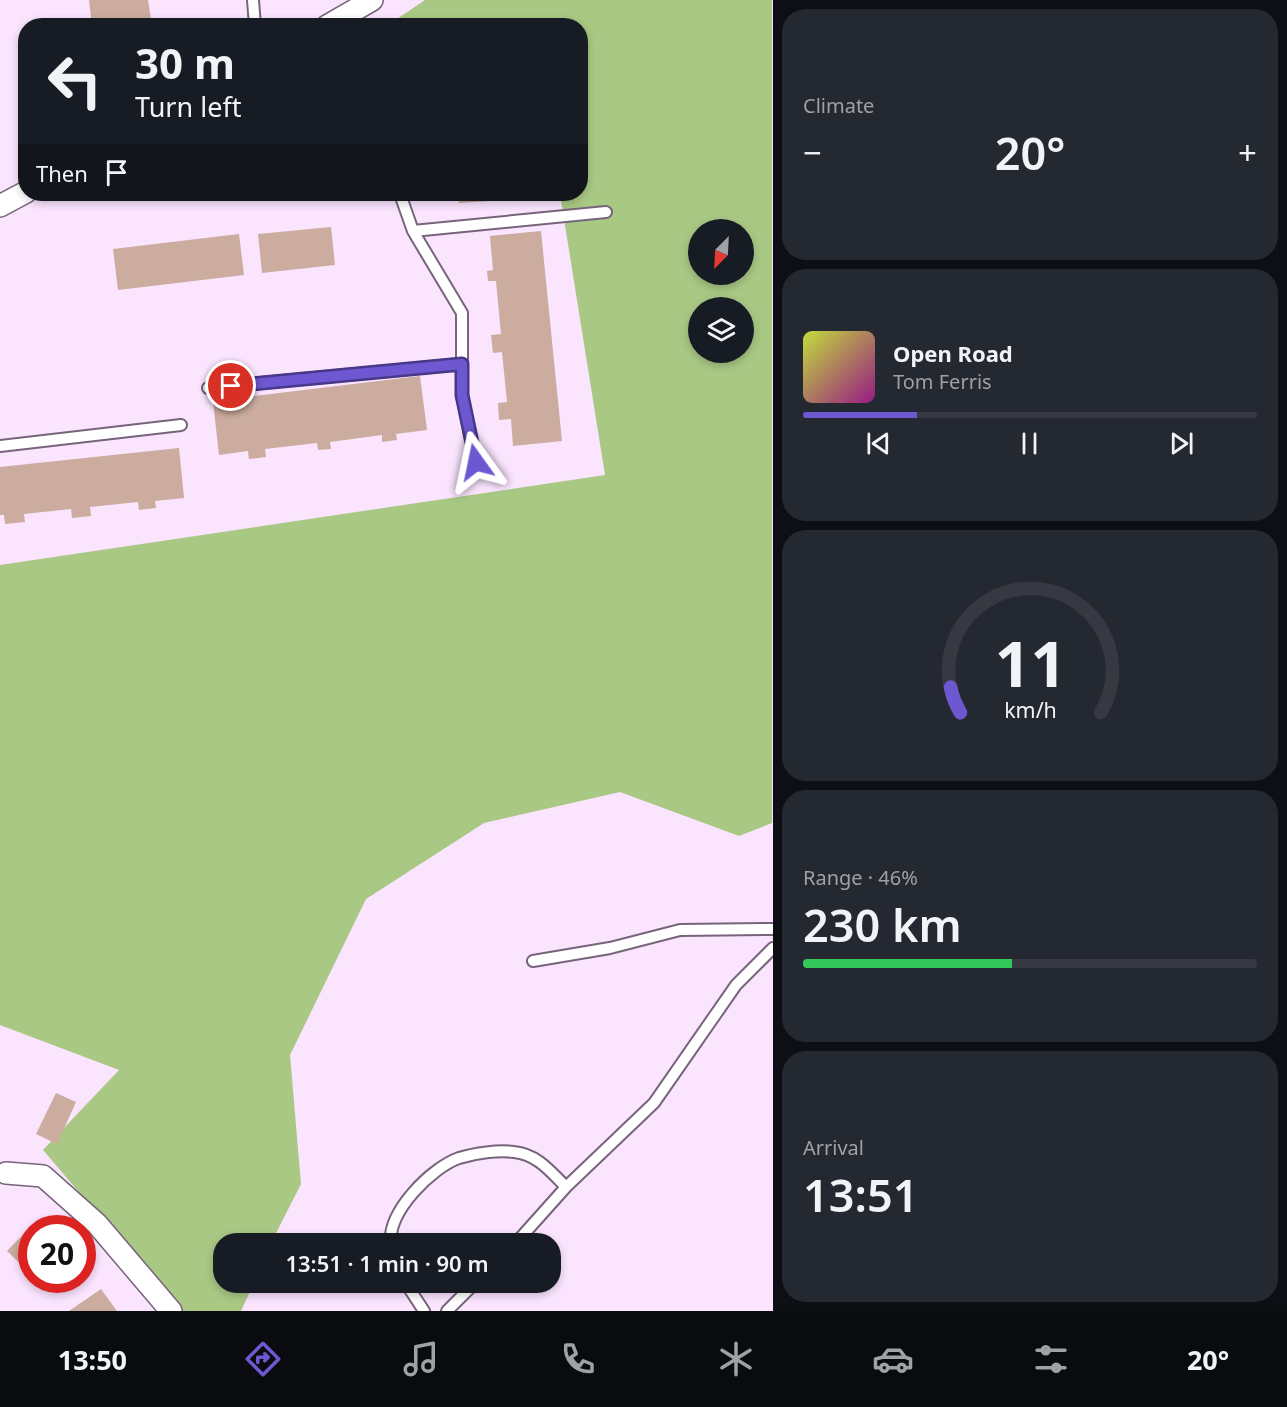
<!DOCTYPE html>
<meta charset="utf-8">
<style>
body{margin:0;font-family:"Noto Sans",sans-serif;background:#242831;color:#f1f3f6;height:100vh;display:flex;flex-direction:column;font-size:22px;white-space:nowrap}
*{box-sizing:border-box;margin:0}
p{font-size:20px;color:#9ea1a6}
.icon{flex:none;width:33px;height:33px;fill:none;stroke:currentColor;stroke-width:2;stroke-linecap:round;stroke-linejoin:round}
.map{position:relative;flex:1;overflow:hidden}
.drawer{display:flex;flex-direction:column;gap:9px;padding:9px;background:#0d0f14;width:514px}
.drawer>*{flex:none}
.top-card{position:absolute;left:18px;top:18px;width:570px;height:183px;border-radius:24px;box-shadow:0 3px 9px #0003;background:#171b24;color:#f1f3f6;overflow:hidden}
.needle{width:39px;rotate:204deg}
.controls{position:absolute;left:688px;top:219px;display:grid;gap:12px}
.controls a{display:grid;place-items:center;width:66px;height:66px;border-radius:50%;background:#171b24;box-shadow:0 3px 9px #0003;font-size:30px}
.speed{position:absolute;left:18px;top:1215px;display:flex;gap:12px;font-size:30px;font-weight:700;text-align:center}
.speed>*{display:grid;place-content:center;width:78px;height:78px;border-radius:50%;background:#171b24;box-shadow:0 3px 9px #0003;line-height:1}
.speed .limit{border:9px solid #d22;background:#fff;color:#111}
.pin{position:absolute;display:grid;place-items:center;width:51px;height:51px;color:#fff;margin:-26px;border:3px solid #fff;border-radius:50%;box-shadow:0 2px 6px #0007}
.me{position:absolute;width:66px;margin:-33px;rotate:348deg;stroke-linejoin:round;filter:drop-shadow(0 0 4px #0008)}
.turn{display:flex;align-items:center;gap:21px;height:126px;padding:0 18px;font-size:27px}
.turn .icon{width:78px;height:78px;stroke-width:2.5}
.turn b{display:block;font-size:42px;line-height:51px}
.then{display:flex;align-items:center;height:57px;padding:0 18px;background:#0003;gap:12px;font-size:22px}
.big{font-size:45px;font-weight:600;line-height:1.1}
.drawer .tile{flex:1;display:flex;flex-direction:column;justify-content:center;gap:9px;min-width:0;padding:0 21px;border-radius:24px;background:#242831}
.drawer .dial{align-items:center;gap:0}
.dial svg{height:156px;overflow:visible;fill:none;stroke:#363941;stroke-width:7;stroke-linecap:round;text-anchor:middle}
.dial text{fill:#f1f3f6;stroke:none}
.song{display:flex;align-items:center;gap:18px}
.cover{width:72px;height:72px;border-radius:9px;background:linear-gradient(135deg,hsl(70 70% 55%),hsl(310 70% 35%))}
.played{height:6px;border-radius:3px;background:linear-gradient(90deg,#6e58d2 25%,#363941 25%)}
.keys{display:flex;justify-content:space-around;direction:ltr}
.heat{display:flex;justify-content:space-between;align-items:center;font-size:33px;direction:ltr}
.charge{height:9px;border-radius:4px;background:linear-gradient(90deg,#34c759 46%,#363941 0)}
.trip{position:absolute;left:213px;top:1233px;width:348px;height:60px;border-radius:24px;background:#171b24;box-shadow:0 3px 9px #0003;font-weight:600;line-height:60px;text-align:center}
.dock{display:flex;height:96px;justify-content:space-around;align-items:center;background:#090b0e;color:#9ea1a6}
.dock .icon{width:42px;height:42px}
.dock .on{color:#6e58d2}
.dock b{font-size:27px;color:#f1f3f6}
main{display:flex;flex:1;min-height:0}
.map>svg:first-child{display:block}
</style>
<main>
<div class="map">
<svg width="773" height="1311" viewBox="0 0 773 1311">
<rect width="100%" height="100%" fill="#fae4fe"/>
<!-- green -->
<path fill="#a9c884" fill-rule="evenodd" d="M425 0H772V823L739 836 620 792 484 823 366 899 290 1055 301 1184 271 1243 224 1244V1282L254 1283 241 1311H180L43 1150 119 1070 0 1025V565L605 475 560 194H580V26L534 25 532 20 391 23ZM699 230H744V274H699ZM699 308H744V352H699Z"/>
<!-- building -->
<path fill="#cbac9e" d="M89 0H148L152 26H92Z
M21 38H26V64H24Z
M458 194H508V200L459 203Z
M331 227 335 265 262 273 258 234Z
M541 231 562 441 513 446 511 419 499 420 498 403 507 402 502 352 493 353 491 335 501 334 496 281H488L487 271 493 270 490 236Z
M239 234 244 275 118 290 113 249Z
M420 376 427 430 396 434 397 440 382 442V435L330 442 331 449 318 450 317 443 265 449 266 457 249 459 248 451 219 455 213 401Z
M179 448 184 498 155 501 156 508 139 510 138 502 90 507 91 516 72 518 71 509 24 514 25 522 5 524 4 515H0V467Z
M56 1093 76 1102 57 1144 36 1134Z
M33 1224 38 1228H32V1275L7 1251Z
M101 1289 117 1311H69Z"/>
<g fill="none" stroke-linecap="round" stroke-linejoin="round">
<defs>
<path id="lane" d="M253 0 255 26
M400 194 413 231
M208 388 462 364
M0 446 181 425
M476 462 462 395V313L413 231 606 212
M533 961 610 948 680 930 773 929
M391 1244C387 1212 431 1168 459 1158 475 1153 498 1150 514 1152 537 1154 551 1172 566 1187
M515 1244 566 1187 654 1103 736 985 773 948
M405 1282 424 1311
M447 1311 476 1282"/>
<path id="street" d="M327 26 372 0
M0 206 26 192
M6 1173 43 1176 97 1224 171 1311"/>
</defs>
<!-- lane casing -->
<use href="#lane" stroke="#77647b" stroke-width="14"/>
<!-- street casing -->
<use href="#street" stroke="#77647b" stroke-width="24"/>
<!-- lane -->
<use href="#lane" stroke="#fff" stroke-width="10"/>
<!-- street -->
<use href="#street" stroke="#fff" stroke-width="21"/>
</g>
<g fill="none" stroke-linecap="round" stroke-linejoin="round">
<defs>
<path id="route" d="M231 386 462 364V395L476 462"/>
</defs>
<!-- route casing -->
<use href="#route" stroke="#483988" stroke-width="15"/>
<!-- route -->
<use href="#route" stroke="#6e58d2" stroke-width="10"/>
</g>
</svg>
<div class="controls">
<a><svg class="needle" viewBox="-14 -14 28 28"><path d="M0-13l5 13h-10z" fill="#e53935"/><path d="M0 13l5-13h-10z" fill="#9ea1a6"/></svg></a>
<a><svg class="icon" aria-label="layers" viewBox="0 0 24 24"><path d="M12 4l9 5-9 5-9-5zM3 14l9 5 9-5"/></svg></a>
</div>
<div class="speed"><div class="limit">20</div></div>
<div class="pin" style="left:231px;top:386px;background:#d93025"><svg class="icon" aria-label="arrive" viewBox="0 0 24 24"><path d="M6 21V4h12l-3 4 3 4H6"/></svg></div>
<svg class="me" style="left:476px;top:462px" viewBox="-20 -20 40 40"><path d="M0-17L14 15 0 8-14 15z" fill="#6e58d2" stroke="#fff" stroke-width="4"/></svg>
<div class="trip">13:51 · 1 min · 90 m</div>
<div class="top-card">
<div class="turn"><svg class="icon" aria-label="left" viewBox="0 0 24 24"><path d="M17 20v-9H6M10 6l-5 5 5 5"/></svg><div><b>30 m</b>Turn left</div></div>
<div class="then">Then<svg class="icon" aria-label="arrive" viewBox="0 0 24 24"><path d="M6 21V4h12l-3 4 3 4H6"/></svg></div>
</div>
</div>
<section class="drawer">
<div class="tile"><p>Climate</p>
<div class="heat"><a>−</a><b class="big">20°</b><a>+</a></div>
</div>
<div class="tile">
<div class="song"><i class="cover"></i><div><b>Open Road</b><p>Tom Ferris</p></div></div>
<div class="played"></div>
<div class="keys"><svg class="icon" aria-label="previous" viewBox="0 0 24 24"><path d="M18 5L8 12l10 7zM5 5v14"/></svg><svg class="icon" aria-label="pause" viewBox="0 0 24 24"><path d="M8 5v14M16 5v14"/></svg><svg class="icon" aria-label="next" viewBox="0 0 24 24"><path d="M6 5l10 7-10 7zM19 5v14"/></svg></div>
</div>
<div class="tile dial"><svg viewBox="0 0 100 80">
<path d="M14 69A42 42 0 1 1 86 69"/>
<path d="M14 69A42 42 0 0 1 9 56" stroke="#6e58d2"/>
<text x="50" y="56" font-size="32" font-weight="700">11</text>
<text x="50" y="72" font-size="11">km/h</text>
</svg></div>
<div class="tile"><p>Range · 46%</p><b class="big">230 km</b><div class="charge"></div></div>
<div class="tile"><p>Arrival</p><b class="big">13:51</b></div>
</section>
</main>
<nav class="dock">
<b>13:50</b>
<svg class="icon on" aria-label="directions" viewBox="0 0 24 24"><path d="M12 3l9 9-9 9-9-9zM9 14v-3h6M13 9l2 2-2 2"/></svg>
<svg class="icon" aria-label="music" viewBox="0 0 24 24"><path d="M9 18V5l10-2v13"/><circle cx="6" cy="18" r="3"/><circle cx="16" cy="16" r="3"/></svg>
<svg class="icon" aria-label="phone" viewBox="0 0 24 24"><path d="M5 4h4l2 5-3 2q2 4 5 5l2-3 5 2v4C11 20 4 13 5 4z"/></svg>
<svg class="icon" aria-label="climate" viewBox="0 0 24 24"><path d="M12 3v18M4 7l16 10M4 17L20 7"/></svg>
<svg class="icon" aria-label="car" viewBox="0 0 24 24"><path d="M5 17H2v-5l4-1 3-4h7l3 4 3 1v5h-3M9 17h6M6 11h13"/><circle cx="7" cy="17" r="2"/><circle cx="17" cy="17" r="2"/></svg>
<svg class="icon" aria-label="filters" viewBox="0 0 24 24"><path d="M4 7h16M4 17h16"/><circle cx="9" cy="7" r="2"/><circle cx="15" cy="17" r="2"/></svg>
<b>20°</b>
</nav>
